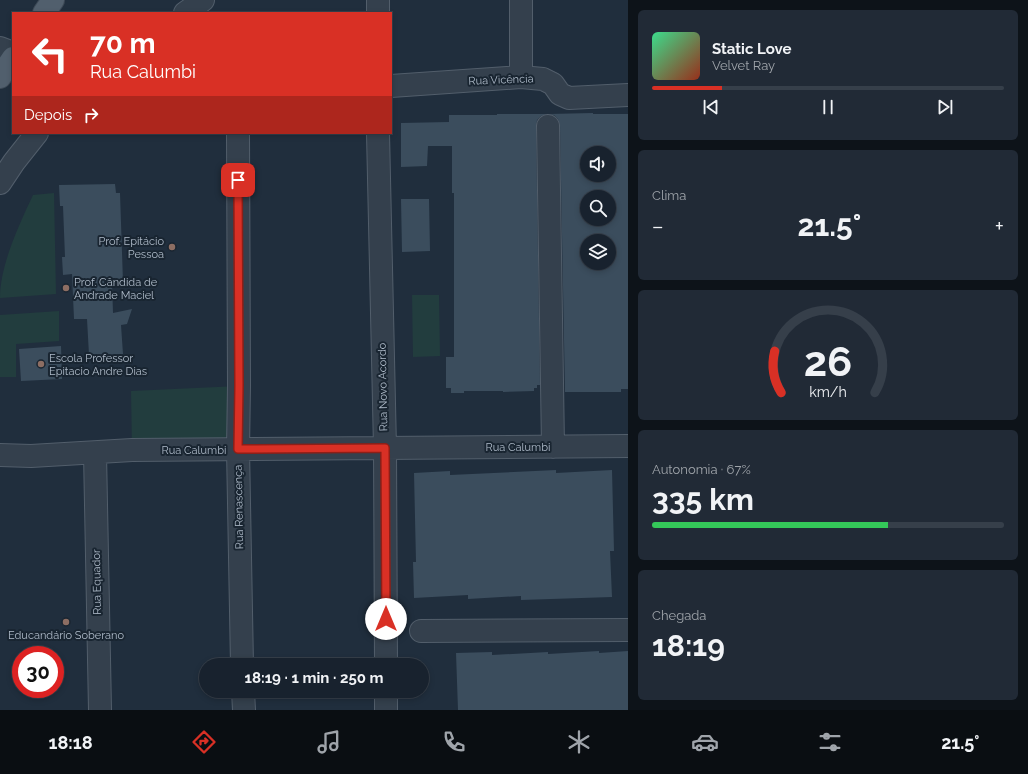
<!DOCTYPE html>
<html lang="pt">
<meta charset="utf-8">
<style>
body{margin:0;font-family:Raleway,sans-serif;background:#212a36;color:#f1f3f6;height:100vh;display:flex;flex-direction:column;font-size:15px;white-space:nowrap}
*{box-sizing:border-box;margin:0}
p{font-size:13px;color:#9fa4aa}
.icon{flex:none;width:22px;height:22px;fill:none;stroke:currentColor;stroke-width:2;stroke-linecap:round;stroke-linejoin:round}
.map{position:relative;flex:1;overflow:hidden}
.panel{display:flex;flex-direction:column;gap:10px;padding:10px;background:#0d1319;width:400px}
.panel>*{flex:none}
.guide{position:absolute;left:12px;top:12px;width:380px;height:122px;border-radius:0px;box-shadow:0 2px 6px #0003,0 0 0 1px #363f4a;background:#d93025;color:#fff;overflow:hidden}
.controls{position:absolute;left:580px;top:146px;display:grid;gap:8px}
.controls a{display:grid;place-items:center;width:36px;height:36px;border-radius:50%;background:#18222e;box-shadow:0 2px 6px #0003,0 0 0 1px #363f4a;font-size:20px}
.speed{position:absolute;left:12px;top:646px;display:flex;gap:8px;font-size:20px;font-weight:700;text-align:center}
.speed>*{display:grid;place-content:center;width:52px;height:52px;border-radius:50%;background:#18222e;box-shadow:0 2px 6px #0003,0 0 0 1px #363f4a;line-height:1}
.speed .limit{border:6px solid #d22;background:#fff;color:#111}
.pin{position:absolute;display:grid;place-items:center;width:34px;height:34px;color:#fff;margin:-17px;border-radius:8px;box-shadow:0 2px 6px #0006}
.me{position:absolute;width:44px;margin:-22px;rotate:0deg;stroke-linejoin:round;filter:drop-shadow(0 0 3px #0008)}
.turn{display:flex;align-items:center;gap:14px;height:84px;padding:0 12px;font-size:18px}
.turn .icon{width:52px;height:52px;stroke-width:2.5}
.turn b{display:block;font-size:28px;line-height:34px}
.then{display:flex;align-items:center;height:38px;padding:0 12px;background:#0003;gap:8px;font-size:15px}
.big{font-size:30px;font-weight:700;line-height:1.1}
.panel .widget{flex:1;display:flex;flex-direction:column;justify-content:center;gap:6px;min-width:0;padding:0 14px;border-radius:6px;background:#212a36}
.panel .dial{align-items:center;gap:0}
.dial svg{height:104px;overflow:visible;fill:none;stroke:#363f4a;stroke-width:7;stroke-linecap:round;text-anchor:middle}
.dial text{fill:#f1f3f6;stroke:none}
.song{display:flex;align-items:center;gap:12px}
.cover{width:48px;height:48px;border-radius:6px;background:linear-gradient(135deg,hsl(150 70% 55%),hsl(10 70% 35%))}
.played{height:4px;border-radius:2px;background:linear-gradient(90deg,#d93025 20%,#363f4a 20%)}
.keys{display:flex;justify-content:space-around;direction:ltr}
.heat{display:flex;justify-content:space-between;align-items:center;font-size:22px;direction:ltr}
.charge{height:6px;border-radius:3px;background:linear-gradient(90deg,#34c759 67%,#363f4a 0)}
.trip{position:absolute;left:199px;top:658px;width:230px;height:40px;border-radius:20px;background:#18222e;box-shadow:0 2px 6px #0003,0 0 0 1px #363f4a;font-weight:700;line-height:40px;text-align:center}
.menu{display:flex;height:64px;justify-content:space-around;align-items:center;background:#0a0e12;color:#9fa4aa}
.menu .icon{width:28px;height:28px}
.menu .active{color:#d93025}
.menu b{font-size:18px;color:#f1f3f6}
main{display:flex;flex:1;min-height:0}
.map>svg:first-child{display:block}
</style>
<main>
<div class="map">
<svg width="628" height="710" viewBox="0 0 628 710">
<rect width="100%" height="100%" fill="#202e3d"/>
<!-- green -->
<path fill="#223d3e" d="M54 193 56 294 0 298C0 265 19 225 33 195Z
M412 295H439L440 356 413 357Z
M59 311V341L16 344V377H0V315Z
M239 386 238 449 132 450 131 391Z"/>
<!-- building -->
<path fill="#3b4d5d" fill-rule="evenodd" d="M593 113V114H628V389H621V392H565L560 126 558 119 554 115 549 114ZM587 153H609V175H587ZM587 197H609V219H587ZM587 241H609V263H587Z
M497 114H547L541 116 537 120 536 126 540 385H537V388H534V391L503 392V391H464V393H451V388H446V357H454V193H452V146H428L427 166 401 167V123L449 122V115H497Z
M115 184 116 193H120L123 282 112 283 113 313 132 309 127 324 121 325 123 354 89 355 87 319H74L72 274 63 275 62 257H65L63 206H60L59 185Z
M401 199H429L430 251 402 252Z
M61 346 62 379 21 381 19 349Z
M556 470V473L612 470 614 551H610L612 597 521 600V596L468 599V595L414 598 413 562H416L414 473 450 471V475Z
M599 651V653L628 651V710H458L456 653 492 652V655L548 652V654Z"/>
<g fill="none" stroke-linecap="round" stroke-linejoin="round">
<defs>
<path id="minor" d="M521 0V77
M185 13 203 0
M378 13V0
M0 48 13 53
M391 86 521 77 543 79 553 84 560 94 569 98 628 95
M548 126 553 447
M238 133 239 386 238 449 242 665
M378 133 385 448 386 665
M0 183 14 162 37 133
M95 453 100 710
M0 455 31 456 132 450 628 446
M421 631 628 630
M243 691 244 710
M386 691V710"/>
<path id="major" d="M44 13 53 0
M0 77 13 58"/>
</defs>
<!-- minor casing -->
<use href="#minor" stroke="#525e6b" stroke-width="24"/>
<!-- major casing -->
<use href="#major" stroke="#3d4956" stroke-width="24"/>
<!-- minor -->
<use href="#minor" stroke="#34404d" stroke-width="22"/>
<!-- major -->
<use href="#major" stroke="#515f6d" stroke-width="22"/>
</g>
<g fill="none" stroke-linecap="round" stroke-linejoin="round">
<defs>
<path id="route" d="M238 180 239 386 238 449 385 448 386 619"/>
</defs>
<!-- route casing -->
<use href="#route" stroke="#8d1f18" stroke-width="10"/>
<!-- route -->
<use href="#route" stroke="#d93025" stroke-width="7"/>
</g>
<!-- markers -->
<g fill="#8d6e63" stroke="#192531" stroke-width="1.5">
<circle cx="172" cy="247" r="4"/>
<circle cx="66" cy="288" r="4"/>
<circle cx="41" cy="364" r="4"/>
<circle cx="66" cy="622" r="4"/>
</g>
<g text-anchor="middle" dominant-baseline="central" stroke-width="4" stroke-linejoin="round" paint-order="stroke">
<!-- street labels -->
<g font-size="11" fill="#afbbc9" stroke="#192531">
<text transform="translate(501 80) rotate(-2)">Rua Vicência</text>
<text transform="translate(383 387) rotate(-91)">Rua Novo Acordo</text>
<text x="518" y="447">Rua Calumbi</text>
<text x="194" y="450">Rua Calumbi</text>
<text transform="translate(239 507) rotate(-91)">Rua Renascença</text>
<text transform="translate(97 582) rotate(-91)">Rua Equador</text>
</g>
<!-- poi labels -->
<g font-size="11" fill="#afbbc9" stroke="#192531" text-anchor="start">
<text x="164" y="241" text-anchor="end">Prof. Epitácio<tspan x="164" dy="13">Pessoa</tspan></text>
<text x="74" y="282">Prof. Cândida de<tspan x="74" dy="13">Andrade Maciel</tspan></text>
<text x="49" y="358">Escola Professor<tspan x="49" dy="13">Epitacio Andre Dias</tspan></text>
<text x="66" y="635" text-anchor="middle">Educandário Soberano</text>
</g>
</g>
</svg>
<div class="controls">
<a><svg class="icon" aria-label="sound" viewBox="0 0 24 24"><path d="M4 9h4l5-4v14l-5-4H4zM17 9q2 3 0 6"/></svg></a>
<a><svg class="icon" aria-label="search" viewBox="0 0 24 24"><circle cx="10" cy="10" r="6"/><path d="M15 15l6 6"/></svg></a>
<a><svg class="icon" aria-label="layers" viewBox="0 0 24 24"><path d="M12 4l9 5-9 5-9-5zM3 14l9 5 9-5"/></svg></a>
</div>
<div class="speed"><div class="limit">30</div></div>
<div class="pin" style="left:238px;top:180px;background:#d93025"><svg class="icon" aria-label="arrive" viewBox="0 0 24 24"><path d="M6 21V4h12l-3 4 3 4H6"/></svg></div>
<svg class="me" style="left:386px;top:619px" viewBox="-20 -20 40 40"><circle r="19" fill="#fff"/><path d="M0-13L10 11 0 6-10 11z" fill="#d93025"/></svg>
<div class="trip">18:19 · 1 min · 250 m</div>
<div class="guide">
<div class="turn"><svg class="icon" aria-label="left" viewBox="0 0 24 24"><path d="M17 20v-9H6M10 6l-5 5 5 5"/></svg><div><b>70 m</b>Rua Calumbi</div></div>
<div class="then">Depois<svg class="icon" aria-label="right" viewBox="0 0 24 24"><path d="M7 20v-9h11M14 6l5 5-5 5"/></svg></div>
</div>
</div>
<section class="panel">
<div class="widget">
<div class="song"><i class="cover"></i><div><b>Static Love</b><p>Velvet Ray</p></div></div>
<div class="played"></div>
<div class="keys"><svg class="icon" aria-label="previous" viewBox="0 0 24 24"><path d="M18 5L8 12l10 7zM5 5v14"/></svg><svg class="icon" aria-label="pause" viewBox="0 0 24 24"><path d="M8 5v14M16 5v14"/></svg><svg class="icon" aria-label="next" viewBox="0 0 24 24"><path d="M6 5l10 7-10 7zM19 5v14"/></svg></div>
</div>
<div class="widget"><p>Clima</p>
<div class="heat"><a>−</a><b class="big">21.5°</b><a>+</a></div>
</div>
<div class="widget dial"><svg viewBox="0 0 100 80">
<path d="M14 69A42 42 0 1 1 86 69"/>
<path d="M14 69A42 42 0 0 1 9 37" stroke="#d93025"/>
<text x="50" y="56" font-size="32" font-weight="700">26</text>
<text x="50" y="72" font-size="11">km/h</text>
</svg></div>
<div class="widget"><p>Autonomia · 67%</p><b class="big">335 km</b><div class="charge"></div></div>
<div class="widget"><p>Chegada</p><b class="big">18:19</b></div>
</section>
</main>
<nav class="menu">
<b>18:18</b>
<svg class="icon active" aria-label="directions" viewBox="0 0 24 24"><path d="M12 3l9 9-9 9-9-9zM9 14v-3h6M13 9l2 2-2 2"/></svg>
<svg class="icon" aria-label="music" viewBox="0 0 24 24"><path d="M9 18V5l10-2v13"/><circle cx="6" cy="18" r="3"/><circle cx="16" cy="16" r="3"/></svg>
<svg class="icon" aria-label="phone" viewBox="0 0 24 24"><path d="M5 4h4l2 5-3 2q2 4 5 5l2-3 5 2v4C11 20 4 13 5 4z"/></svg>
<svg class="icon" aria-label="climate" viewBox="0 0 24 24"><path d="M12 3v18M4 7l16 10M4 17L20 7"/></svg>
<svg class="icon" aria-label="car" viewBox="0 0 24 24"><path d="M5 17H2v-5l4-1 3-4h7l3 4 3 1v5h-3M9 17h6M6 11h13"/><circle cx="7" cy="17" r="2"/><circle cx="17" cy="17" r="2"/></svg>
<svg class="icon" aria-label="filters" viewBox="0 0 24 24"><path d="M4 7h16M4 17h16"/><circle cx="9" cy="7" r="2"/><circle cx="15" cy="17" r="2"/></svg>
<b>21.5°</b>
</nav>
